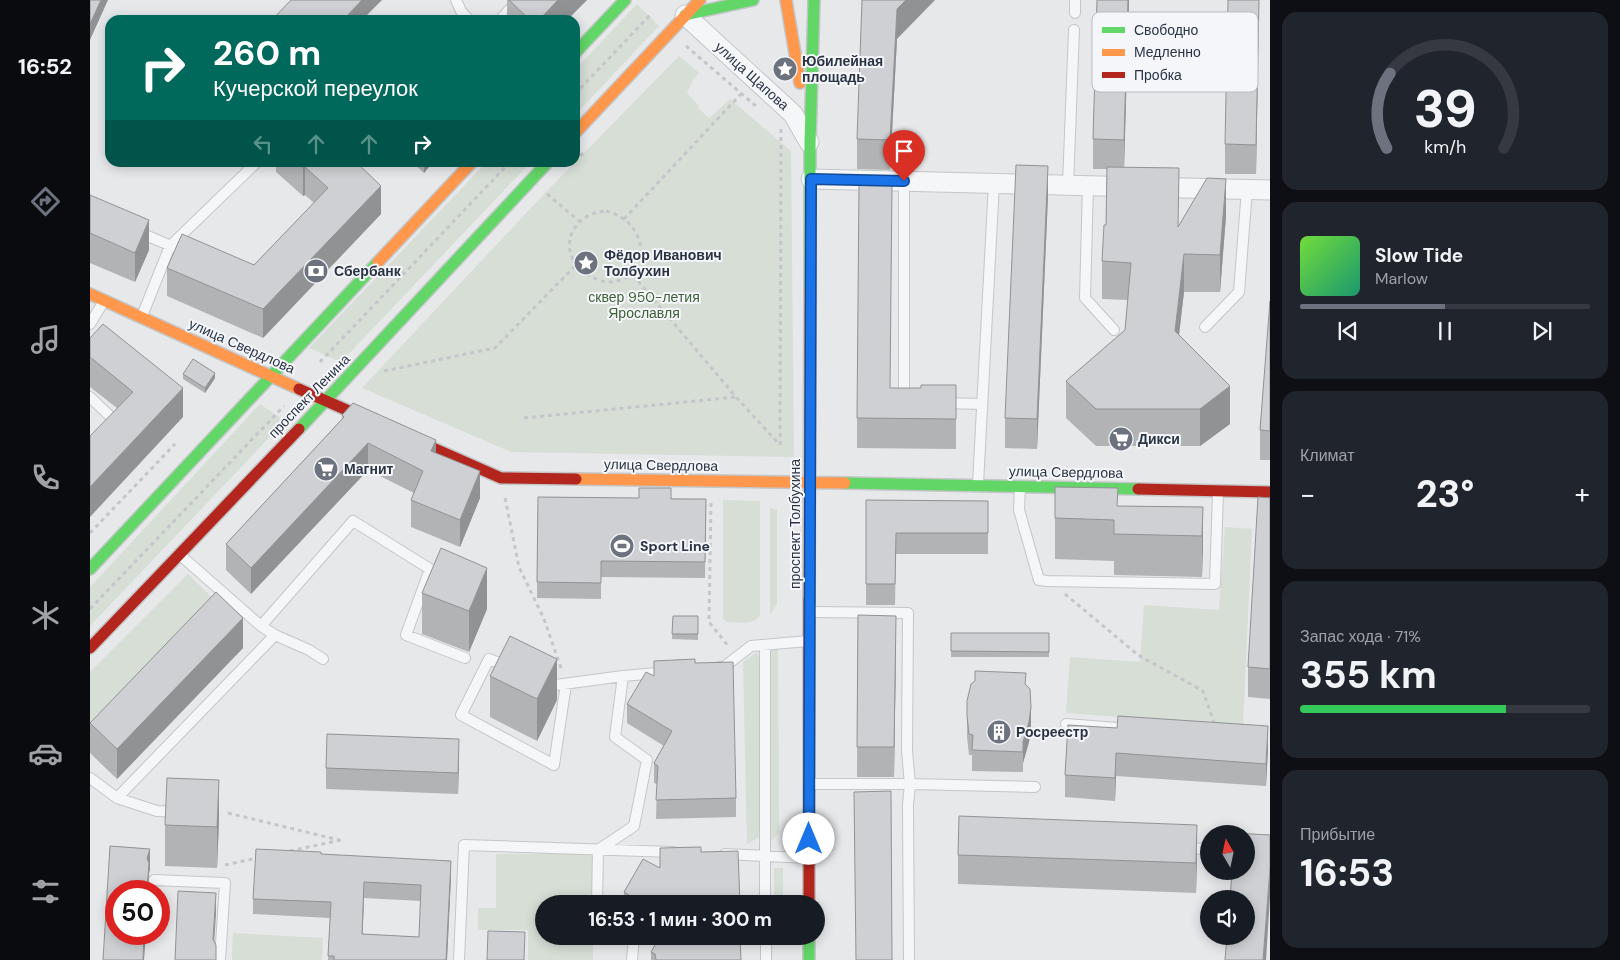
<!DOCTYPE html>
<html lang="ru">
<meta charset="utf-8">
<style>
body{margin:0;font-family:"DM Sans",sans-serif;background:#20242c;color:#f1f3f6;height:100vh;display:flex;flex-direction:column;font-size:19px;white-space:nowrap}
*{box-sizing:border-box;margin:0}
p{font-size:16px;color:#9ea1a6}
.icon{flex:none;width:28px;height:28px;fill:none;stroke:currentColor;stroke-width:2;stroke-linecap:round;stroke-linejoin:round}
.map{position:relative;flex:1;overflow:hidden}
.drawer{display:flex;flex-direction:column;gap:12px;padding:12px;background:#0d0f14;width:350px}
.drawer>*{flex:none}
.banner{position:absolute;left:15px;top:15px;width:475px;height:152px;border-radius:15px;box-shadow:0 2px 12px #0003;background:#00695c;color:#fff;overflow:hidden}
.needle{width:32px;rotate:351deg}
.tools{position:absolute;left:1110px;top:825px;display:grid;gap:10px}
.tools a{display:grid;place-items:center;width:55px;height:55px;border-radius:50%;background:#171b24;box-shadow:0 2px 12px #0003;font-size:25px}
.speed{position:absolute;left:15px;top:880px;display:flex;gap:10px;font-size:25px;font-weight:700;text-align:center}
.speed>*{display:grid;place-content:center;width:65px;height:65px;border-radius:50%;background:#171b24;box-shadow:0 2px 12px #0003;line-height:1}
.speed .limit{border:8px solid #d22;background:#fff;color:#111}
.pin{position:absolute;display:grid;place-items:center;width:42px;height:42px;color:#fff;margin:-51px -21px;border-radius:50% 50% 50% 0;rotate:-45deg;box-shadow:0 0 5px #0007}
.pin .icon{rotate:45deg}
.me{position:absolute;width:55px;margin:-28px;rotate:0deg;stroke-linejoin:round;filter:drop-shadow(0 0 4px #0008)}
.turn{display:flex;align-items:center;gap:18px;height:105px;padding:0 25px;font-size:22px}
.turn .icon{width:65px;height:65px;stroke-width:2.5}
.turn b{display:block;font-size:35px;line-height:42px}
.lanes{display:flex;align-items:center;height:48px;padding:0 25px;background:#0003;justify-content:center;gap:25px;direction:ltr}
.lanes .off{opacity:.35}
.big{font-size:38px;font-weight:700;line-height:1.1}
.drawer .widget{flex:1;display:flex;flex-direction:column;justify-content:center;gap:8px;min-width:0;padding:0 18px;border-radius:15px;background:#20242c}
.drawer .dial{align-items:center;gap:0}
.dial svg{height:130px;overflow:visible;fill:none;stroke:#363941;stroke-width:7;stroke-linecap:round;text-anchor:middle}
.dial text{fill:#f1f3f6;stroke:none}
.song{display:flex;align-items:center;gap:15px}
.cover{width:60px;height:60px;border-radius:8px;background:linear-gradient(135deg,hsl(100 70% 55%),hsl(160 70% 35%))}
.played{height:5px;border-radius:2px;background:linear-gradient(90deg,#6c737f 50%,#363941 50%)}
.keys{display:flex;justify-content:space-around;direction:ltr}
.heat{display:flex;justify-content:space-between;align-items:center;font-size:28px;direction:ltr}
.charge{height:8px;border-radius:4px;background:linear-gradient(90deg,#34c759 71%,#363941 0)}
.trip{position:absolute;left:445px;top:895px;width:290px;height:50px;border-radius:25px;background:#171b24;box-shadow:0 2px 12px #0003;font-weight:700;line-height:50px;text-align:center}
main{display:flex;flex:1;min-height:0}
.tabs{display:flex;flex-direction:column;width:90px;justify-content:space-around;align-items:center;background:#090b0e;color:#9ea1a6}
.tabs .icon{width:35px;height:35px}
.tabs .selected{color:#6c737f}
.tabs b{font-size:22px;color:#f1f3f6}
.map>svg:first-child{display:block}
</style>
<main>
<nav class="tabs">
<b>16:52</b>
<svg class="icon selected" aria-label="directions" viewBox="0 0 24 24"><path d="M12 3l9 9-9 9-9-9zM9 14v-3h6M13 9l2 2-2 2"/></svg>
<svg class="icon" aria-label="music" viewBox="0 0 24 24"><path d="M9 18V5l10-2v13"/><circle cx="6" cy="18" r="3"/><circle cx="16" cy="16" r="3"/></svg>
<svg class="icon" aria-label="phone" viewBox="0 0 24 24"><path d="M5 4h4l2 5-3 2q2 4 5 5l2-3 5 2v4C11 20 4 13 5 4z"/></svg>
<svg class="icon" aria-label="climate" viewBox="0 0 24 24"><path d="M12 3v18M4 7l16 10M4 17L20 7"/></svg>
<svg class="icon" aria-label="car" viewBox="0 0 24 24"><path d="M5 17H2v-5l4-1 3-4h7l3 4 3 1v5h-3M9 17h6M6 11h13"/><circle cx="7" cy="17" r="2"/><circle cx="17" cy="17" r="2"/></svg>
<svg class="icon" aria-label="filters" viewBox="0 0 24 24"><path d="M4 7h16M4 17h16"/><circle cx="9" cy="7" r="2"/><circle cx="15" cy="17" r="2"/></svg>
</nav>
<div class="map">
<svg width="1180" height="960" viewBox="0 0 1180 960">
<rect width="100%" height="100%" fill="#e6e8ea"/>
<!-- green -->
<path fill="#d6ded6" d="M547 4 569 26 485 115V70Z
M589 56 609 73 603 80 597 93 609 106 608 108 619 118 640 99 701 151 704 457 421 452 272 388 455 193Z
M396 163H440L251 362 219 348Z
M170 404 195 421 0 626V587Z
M633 500 670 501V614C666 626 647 622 637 622L633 619Z
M680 508 687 510V604L680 615Z
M1135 527 1162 529 1153 726 976 713 980 657 1050 662 1054 605 1129 610Z
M98 574 132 607 3 738 0 736V672Z
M678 649H688L689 834 679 842Z
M667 652 670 659 671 836 657 844 653 662Z
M406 854H503V904H454V936H503V960H438V930H388V908H406Z
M684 868H693V904H684Z
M143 933 233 938 232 960H142Z"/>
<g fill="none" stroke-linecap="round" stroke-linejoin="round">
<defs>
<path id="lane" d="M366 0 371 11 379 20
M985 13V0
M410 20 428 0
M978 185 984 30
M998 185 995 298 1024 330
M46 231 86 248
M52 316 80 246 167 162
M0 324 14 301
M1115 327 1149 292 1157 189
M0 397 26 422 24 424
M814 400V181
M854 403 892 404
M888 484 904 183
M930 486 929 510 949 580 958 581 1125 584 1128 492
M721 612 818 613 817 751 820 784 818 805 819 960
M171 626 263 521 340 569 316 635 375 658
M185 635 219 650 233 659
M675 645V904
M419 667 399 659 371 715 464 765 476 684
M629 667H634L661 646 718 641
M454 680 466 685 533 676 578 672
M976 724 1040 729
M0 778 27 798 185 635 171 626 89 554
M721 784H820L945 787
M27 798 67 811 89 812
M1095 848 1119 849
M635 854 718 858
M64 880 135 883 130 960
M507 904 508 850 544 826 557 760 525 737 533 676
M676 936V960
M369 960 374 845 583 852
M542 960 544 937 543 936"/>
<path id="street" d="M595 15 703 114 719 142
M721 179 1180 190"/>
<path id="fast" d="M595 15 663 0
M485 53 535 0
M720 289V144L724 0
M209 429 458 162
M755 483 1048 489
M0 569 288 262
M719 936V960"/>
<path id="slow" d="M696 0 710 83
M485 133 610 0
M288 262 382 162
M0 294 209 389
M486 479 755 483
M719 600 720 289"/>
<path id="jam" d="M209 389 411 478 486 479
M1048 489 1180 492
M0 648 209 429
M719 904V600"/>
</defs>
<!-- lane casing -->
<use href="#lane" stroke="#c4c6c8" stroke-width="12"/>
<!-- street casing -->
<use href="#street" stroke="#c4c6c8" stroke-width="21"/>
<!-- fast casing -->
<use href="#fast" stroke="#c4c6c8" stroke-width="14"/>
<!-- slow casing -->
<use href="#slow" stroke="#c4c6c8" stroke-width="14"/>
<!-- jam casing -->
<use href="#jam" stroke="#c4c6c8" stroke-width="14"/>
<!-- path -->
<path stroke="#c5c6ca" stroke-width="3" stroke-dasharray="4 4" stroke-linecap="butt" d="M596 46 667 107
M485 94 561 14
M485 162 493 153
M457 194 489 221
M516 211C546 218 561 249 543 275 535 278 525 283 517 282 512 282 506 279 502 277 465 259 476 214 516 211Z
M534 219 651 94
M543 275 646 397 689 444
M230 362 420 162
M294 371 405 348 486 265
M434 418 646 397
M690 445 691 129
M415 498 429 567 454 619 472 671
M621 503 619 622 639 647
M0 533 85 444
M975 594 1048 655 1113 691 1125 725
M0 609 194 406
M138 813 249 840
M200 851 251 840
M135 865 167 858"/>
<!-- lane -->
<use href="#lane" stroke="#f5f6f7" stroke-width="10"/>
<!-- street -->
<use href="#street" stroke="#f5f6f7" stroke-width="19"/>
<!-- fast -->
<use href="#fast" stroke="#63d668" stroke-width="11"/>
<!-- slow -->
<use href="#slow" stroke="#ff974d" stroke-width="11"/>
<!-- jam -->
<use href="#jam" stroke="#b3261e" stroke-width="11"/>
</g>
<!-- wall -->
<path fill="#b1b3b5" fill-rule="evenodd" d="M417 0H497L477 20H417Z
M1007 0H1039L1034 167 1088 226 1136 216 1130 292H1094L1089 335 1140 424 1110 446H1006L976 418V381L1035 330 1038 300 1012 299V261L1016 225 1017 169H1003V139Z
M1169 0 1166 174H1135V144Z
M807 39 800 170 767 169V139Z
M186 162H266L291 214 173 338 77 296V268L164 265 224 203 215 195 213 196 186 172Z
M322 162H343L334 173Z
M0 195 59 250 45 282 0 263Z
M958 196 947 449 915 448V418Z
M1180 301V460H1170V430Z
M0 338 93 417 27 408 0 387Z
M93 374 125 378 115 393 93 379Z
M866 385V449L767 448V418L800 388H831Z
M252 415 346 453 390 498 370 547 321 527V500L324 493 278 470 161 594 136 570V544L252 419Z
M448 497 616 499 615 578 511 577V599L447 598Z
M1180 498V699L1158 697V667Z
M776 500 898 501V554H806L805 605H776Z
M1028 506 1113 507 1112 577 1024 575V561L965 559V518Z
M332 593 397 609 379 652 332 634Z
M768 615 806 645 804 777H767Z
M583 616H608V640L582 639Z
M861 633H959V657H861Z
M153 648 27 779 0 753V723Z
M605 663 646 798V817L566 819 567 784 564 783V763L574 746 537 723V704L564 676Z
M400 676 467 700 447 741 400 717Z
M936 685 941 728 939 742 933 763V772L882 771V755H879L877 737V716Z
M978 725 1178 749 1176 786 1026 776 1025 801 975 797V775Z
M369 759 368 794 236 789V768Z
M129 821 127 868 75 866V825Z
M570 848 611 852 650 904H534V892L570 868Z
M231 854 361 877 357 960H238L240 918 163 914V899ZM274 898 331 901 329 937 272 934Z
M868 855H1107L1106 893 868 884Z
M561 952 651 960H561Z"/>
<!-- shaded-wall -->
<path fill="#909294" d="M11 0H18L0 40V24Z
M272 0H292L272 20H253Z
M468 0H497L477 20H449Z
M816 0H845L807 39 800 170V140L807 9Z
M1038 0H1039L1034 170V140Z
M1169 0 1166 174V145Z
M334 162H343L334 173Z
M958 166V196L947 449V419Z
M215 167V195L213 196V168Z
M1136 179V216L1130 292V255Z
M291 186V214L173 338V309Z
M59 220V250L45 282V253Z
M1094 254V292L1085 369V331Z
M125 373V378L115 393V388Z
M1140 386V424L1110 446V409Z
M93 388V417L0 517V487Z
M346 440V466L341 451Z
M278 443V470L161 594V568Z
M390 471V498L370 547V520Z
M1113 507V548L1112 577V536Z
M397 568V609L379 652V611Z
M806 616V645L804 777V747Z
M153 618V648L27 779V749Z
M467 659V700L447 741V699Z
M941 707V728L939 742 933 763V772V742Z
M1178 726V749L1176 786V764Z
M369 739V759L368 794V773Z
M1026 753V776L1025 801V778Z
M129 780V821L127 868V827Z
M1107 825V855L1106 893V863Z
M60 849V870L59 873 58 891H57V858Z
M361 861V877L357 960H356Z
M1180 868V897L1176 960H1173Z
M274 882V898L272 950V934Z
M126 893V914L123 960V939Z
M54 934H56L54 960H53Z"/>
<!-- building -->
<path fill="#ced0d3" stroke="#909294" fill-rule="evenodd" d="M0 0H11L0 24Z
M201 0H272L253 20H182Z
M419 0H468L449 20H440Z
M772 0H816L807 9 800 140 767 139Z
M1007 0H1038L1034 140 1003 139Z
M1138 0H1169L1166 145 1135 144Z
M207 162H266L291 186 173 309 77 268 92 234 164 265 238 188 215 167 213 168Z
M926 165 958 166 947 419 915 418Z
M1017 167 1089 168 1088 227 1117 178 1136 179 1130 255 1094 254 1085 331 1140 386 1110 409H1006L976 381 1035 330 1041 263 1012 261 1014 225H1016Z
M769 185H802L800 388H831V385H866V419L767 418Z
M0 195 59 220 45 253 0 233Z
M1180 301V431L1170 430Z
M13 324 93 388 0 487V436L43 392 0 357V338Z
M103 359 125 373 115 388 93 374Z
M263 403 346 440 341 451 390 471 370 520 321 500 333 471 278 443 161 568 136 544 254 417 252 415Z
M965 487 1028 488 1027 506 1113 507 1112 536 1024 534V520L965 518Z
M549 488H581V499H616L615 562 511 561V583L447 582 448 497 549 498Z
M1168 497 1180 498V669L1158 667Z
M776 500 898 501V533H806L805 584H776Z
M351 548 397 568 379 611 332 593Z
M126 592 153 618 27 749 0 723Z
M768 615 806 616 804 747H767Z
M583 616H608V634H582Z
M861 633H959V652L861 651Z
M420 636 467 659 447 699 400 676Z
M605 659V663L643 662 646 798 566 800 568 766 564 763 582 731 537 704 556 672 564 676V661Z
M885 671 936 673 935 684 940 689 941 707 939 722 933 742V752L882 750 883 735 879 734 877 716V701L881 684 885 681Z
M1028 716 1178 726 1176 764 1026 753 1025 778 975 775 978 725 1027 728Z
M237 734 369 739 368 773 236 768Z
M77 778 129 780 127 827 75 825Z
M801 791 802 960H766L764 792Z
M869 816 1107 825 1106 863 868 855Z
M1144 833 1180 835V868L1173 960H1135L1137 936H1156V899H1140L1142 871H1156V834H1144Z
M20 846 60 849 57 858 59 863 57 891H26V934H54L53 960H13Z
M611 847V852L648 851 650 904H553L534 892 553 859 570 868V848Z
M166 849 231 852V854L361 861 356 960H244V956H238L241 902 163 899ZM274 882 331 885 329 937 272 934Z
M88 891 126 893 123 939 126 945V960H85Z
M398 931 435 932 434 960H397Z
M570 936H650L651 960H566L565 954 561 952Z"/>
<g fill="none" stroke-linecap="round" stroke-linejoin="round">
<defs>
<path id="route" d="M719 839 721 179 814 181"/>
</defs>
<!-- route casing -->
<use href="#route" stroke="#114b97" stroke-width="12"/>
<!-- route -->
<use href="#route" stroke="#1a73e8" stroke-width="9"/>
</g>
<!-- icons -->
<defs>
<symbol id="sight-disc" viewBox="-11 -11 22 22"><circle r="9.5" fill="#6c737f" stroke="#f4f6f9"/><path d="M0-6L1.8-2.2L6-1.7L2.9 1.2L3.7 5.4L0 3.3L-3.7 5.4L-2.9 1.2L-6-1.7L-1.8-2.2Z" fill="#fff"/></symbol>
<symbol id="bank-disc" viewBox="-11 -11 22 22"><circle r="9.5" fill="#6c737f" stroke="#f4f6f9"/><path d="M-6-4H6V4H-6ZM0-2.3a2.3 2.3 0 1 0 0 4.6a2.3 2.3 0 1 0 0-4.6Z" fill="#fff"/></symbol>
<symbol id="supermarket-disc" viewBox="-11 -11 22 22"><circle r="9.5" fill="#6c737f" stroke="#f4f6f9"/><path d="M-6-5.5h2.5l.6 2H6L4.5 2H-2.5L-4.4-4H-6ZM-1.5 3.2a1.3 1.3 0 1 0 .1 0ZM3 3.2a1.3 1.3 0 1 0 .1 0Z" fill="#fff"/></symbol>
<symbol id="stadium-disc" viewBox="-11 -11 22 22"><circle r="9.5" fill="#6c737f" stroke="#f4f6f9"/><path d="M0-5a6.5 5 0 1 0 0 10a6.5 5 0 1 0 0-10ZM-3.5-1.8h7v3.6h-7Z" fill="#fff"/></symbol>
<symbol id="building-disc" viewBox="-11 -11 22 22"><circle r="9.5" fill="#6c737f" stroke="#f4f6f9"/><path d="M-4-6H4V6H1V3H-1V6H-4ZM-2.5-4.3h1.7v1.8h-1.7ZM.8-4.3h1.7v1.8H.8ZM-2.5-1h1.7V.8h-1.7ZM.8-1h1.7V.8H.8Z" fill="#fff"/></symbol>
</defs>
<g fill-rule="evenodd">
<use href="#sight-disc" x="681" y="55" width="28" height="28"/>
<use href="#sight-disc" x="482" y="249" width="28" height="28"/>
<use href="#bank-disc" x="212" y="257" width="28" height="28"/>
<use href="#supermarket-disc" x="1017" y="425" width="28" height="28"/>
<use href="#supermarket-disc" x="222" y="455" width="28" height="28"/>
<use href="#stadium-disc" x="518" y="532" width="28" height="28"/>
<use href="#building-disc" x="895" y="718" width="28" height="28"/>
</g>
<g text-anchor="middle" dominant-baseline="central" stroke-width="4" stroke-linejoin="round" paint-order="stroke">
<!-- poi labels -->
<g font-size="14" font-weight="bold" fill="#2b3445" stroke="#f4f6f9" text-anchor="start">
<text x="712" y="61">Юбилейная<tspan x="712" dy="16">площадь</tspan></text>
<text x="514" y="255">Фёдор Иванович<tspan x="514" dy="16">Толбухин</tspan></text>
<text x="244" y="271">Сбербанк</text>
<text x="1048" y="439">Дикси</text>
<text x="254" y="469">Магнит</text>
<text x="550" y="546">Sport Line</text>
<text x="926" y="732">Росреестр</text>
</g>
<!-- street labels -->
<g font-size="14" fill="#2b3445" stroke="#f4f6f9">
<text transform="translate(662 76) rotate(42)">улица Щапова</text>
<text transform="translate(152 346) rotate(24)">улица Свердлова</text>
<text transform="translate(219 396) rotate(-46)">проспект Ленина</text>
<text transform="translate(571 465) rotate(1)">улица Свердлова</text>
<text transform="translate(976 472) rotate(1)">улица Свердлова</text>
<text transform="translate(705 524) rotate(-90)">проспект Толбухина</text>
</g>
<!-- park labels -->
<g font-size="14" fill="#3f6138" stroke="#f4f6f9">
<text x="554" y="297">сквер 950-летия<tspan x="554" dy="16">Ярославля</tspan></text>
</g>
</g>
<!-- legend -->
<rect x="1002" y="12" width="166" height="80" rx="8" fill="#f4f6f9" stroke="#b8bcc3" stroke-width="1"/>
<rect x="1012" y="27" width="23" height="6" fill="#63d668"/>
<rect x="1012" y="49" width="23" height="7" fill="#ff974d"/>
<rect x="1012" y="72" width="23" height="6" fill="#b3261e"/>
<g font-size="14" fill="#2b3445">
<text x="1044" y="35">Свободно</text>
<text x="1044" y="57">Медленно</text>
<text x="1044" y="80">Пробка</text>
</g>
</svg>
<div class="tools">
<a><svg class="needle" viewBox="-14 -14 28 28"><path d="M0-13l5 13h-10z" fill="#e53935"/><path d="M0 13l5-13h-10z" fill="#9ea1a6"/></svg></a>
<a><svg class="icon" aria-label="sound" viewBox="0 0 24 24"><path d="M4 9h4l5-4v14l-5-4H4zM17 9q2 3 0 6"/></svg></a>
</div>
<div class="speed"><div class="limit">50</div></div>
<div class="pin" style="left:814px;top:181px;background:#d93025"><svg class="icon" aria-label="arrive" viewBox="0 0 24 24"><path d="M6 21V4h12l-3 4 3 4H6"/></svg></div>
<svg class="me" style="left:719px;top:839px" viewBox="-20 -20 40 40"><circle r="19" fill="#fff"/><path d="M0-13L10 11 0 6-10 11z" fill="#1a73e8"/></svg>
<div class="trip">16:53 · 1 мин · 300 m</div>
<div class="banner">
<div class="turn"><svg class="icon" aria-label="right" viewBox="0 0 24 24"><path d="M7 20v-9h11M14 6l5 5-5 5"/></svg><div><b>260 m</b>Кучерской переулок</div></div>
<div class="lanes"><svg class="icon off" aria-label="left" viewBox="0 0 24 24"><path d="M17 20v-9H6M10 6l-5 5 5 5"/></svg><svg class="icon off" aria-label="ahead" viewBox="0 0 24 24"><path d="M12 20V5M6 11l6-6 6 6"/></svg><svg class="icon off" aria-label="ahead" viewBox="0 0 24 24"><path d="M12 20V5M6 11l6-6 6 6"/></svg><svg class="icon" aria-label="right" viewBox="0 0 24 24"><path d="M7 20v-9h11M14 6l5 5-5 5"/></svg></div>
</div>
</div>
<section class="drawer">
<div class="widget dial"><svg viewBox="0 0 100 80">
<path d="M14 69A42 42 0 1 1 86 69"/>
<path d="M14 69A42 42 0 0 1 16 23" stroke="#6c737f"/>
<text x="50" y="56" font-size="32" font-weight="700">39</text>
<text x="50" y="72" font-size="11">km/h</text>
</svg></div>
<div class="widget">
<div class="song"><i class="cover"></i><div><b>Slow Tide</b><p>Marlow</p></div></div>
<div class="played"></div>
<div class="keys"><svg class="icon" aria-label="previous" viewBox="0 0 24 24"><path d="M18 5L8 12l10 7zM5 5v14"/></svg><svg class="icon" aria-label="pause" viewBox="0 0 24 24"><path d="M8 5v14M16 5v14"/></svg><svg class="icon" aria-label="next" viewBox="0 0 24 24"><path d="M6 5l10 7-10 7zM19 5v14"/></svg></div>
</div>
<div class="widget"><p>Климат</p>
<div class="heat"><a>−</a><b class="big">23°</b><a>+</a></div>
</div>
<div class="widget"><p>Запас хода · 71%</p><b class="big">355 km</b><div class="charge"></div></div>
<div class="widget"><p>Прибытие</p><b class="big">16:53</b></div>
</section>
</main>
